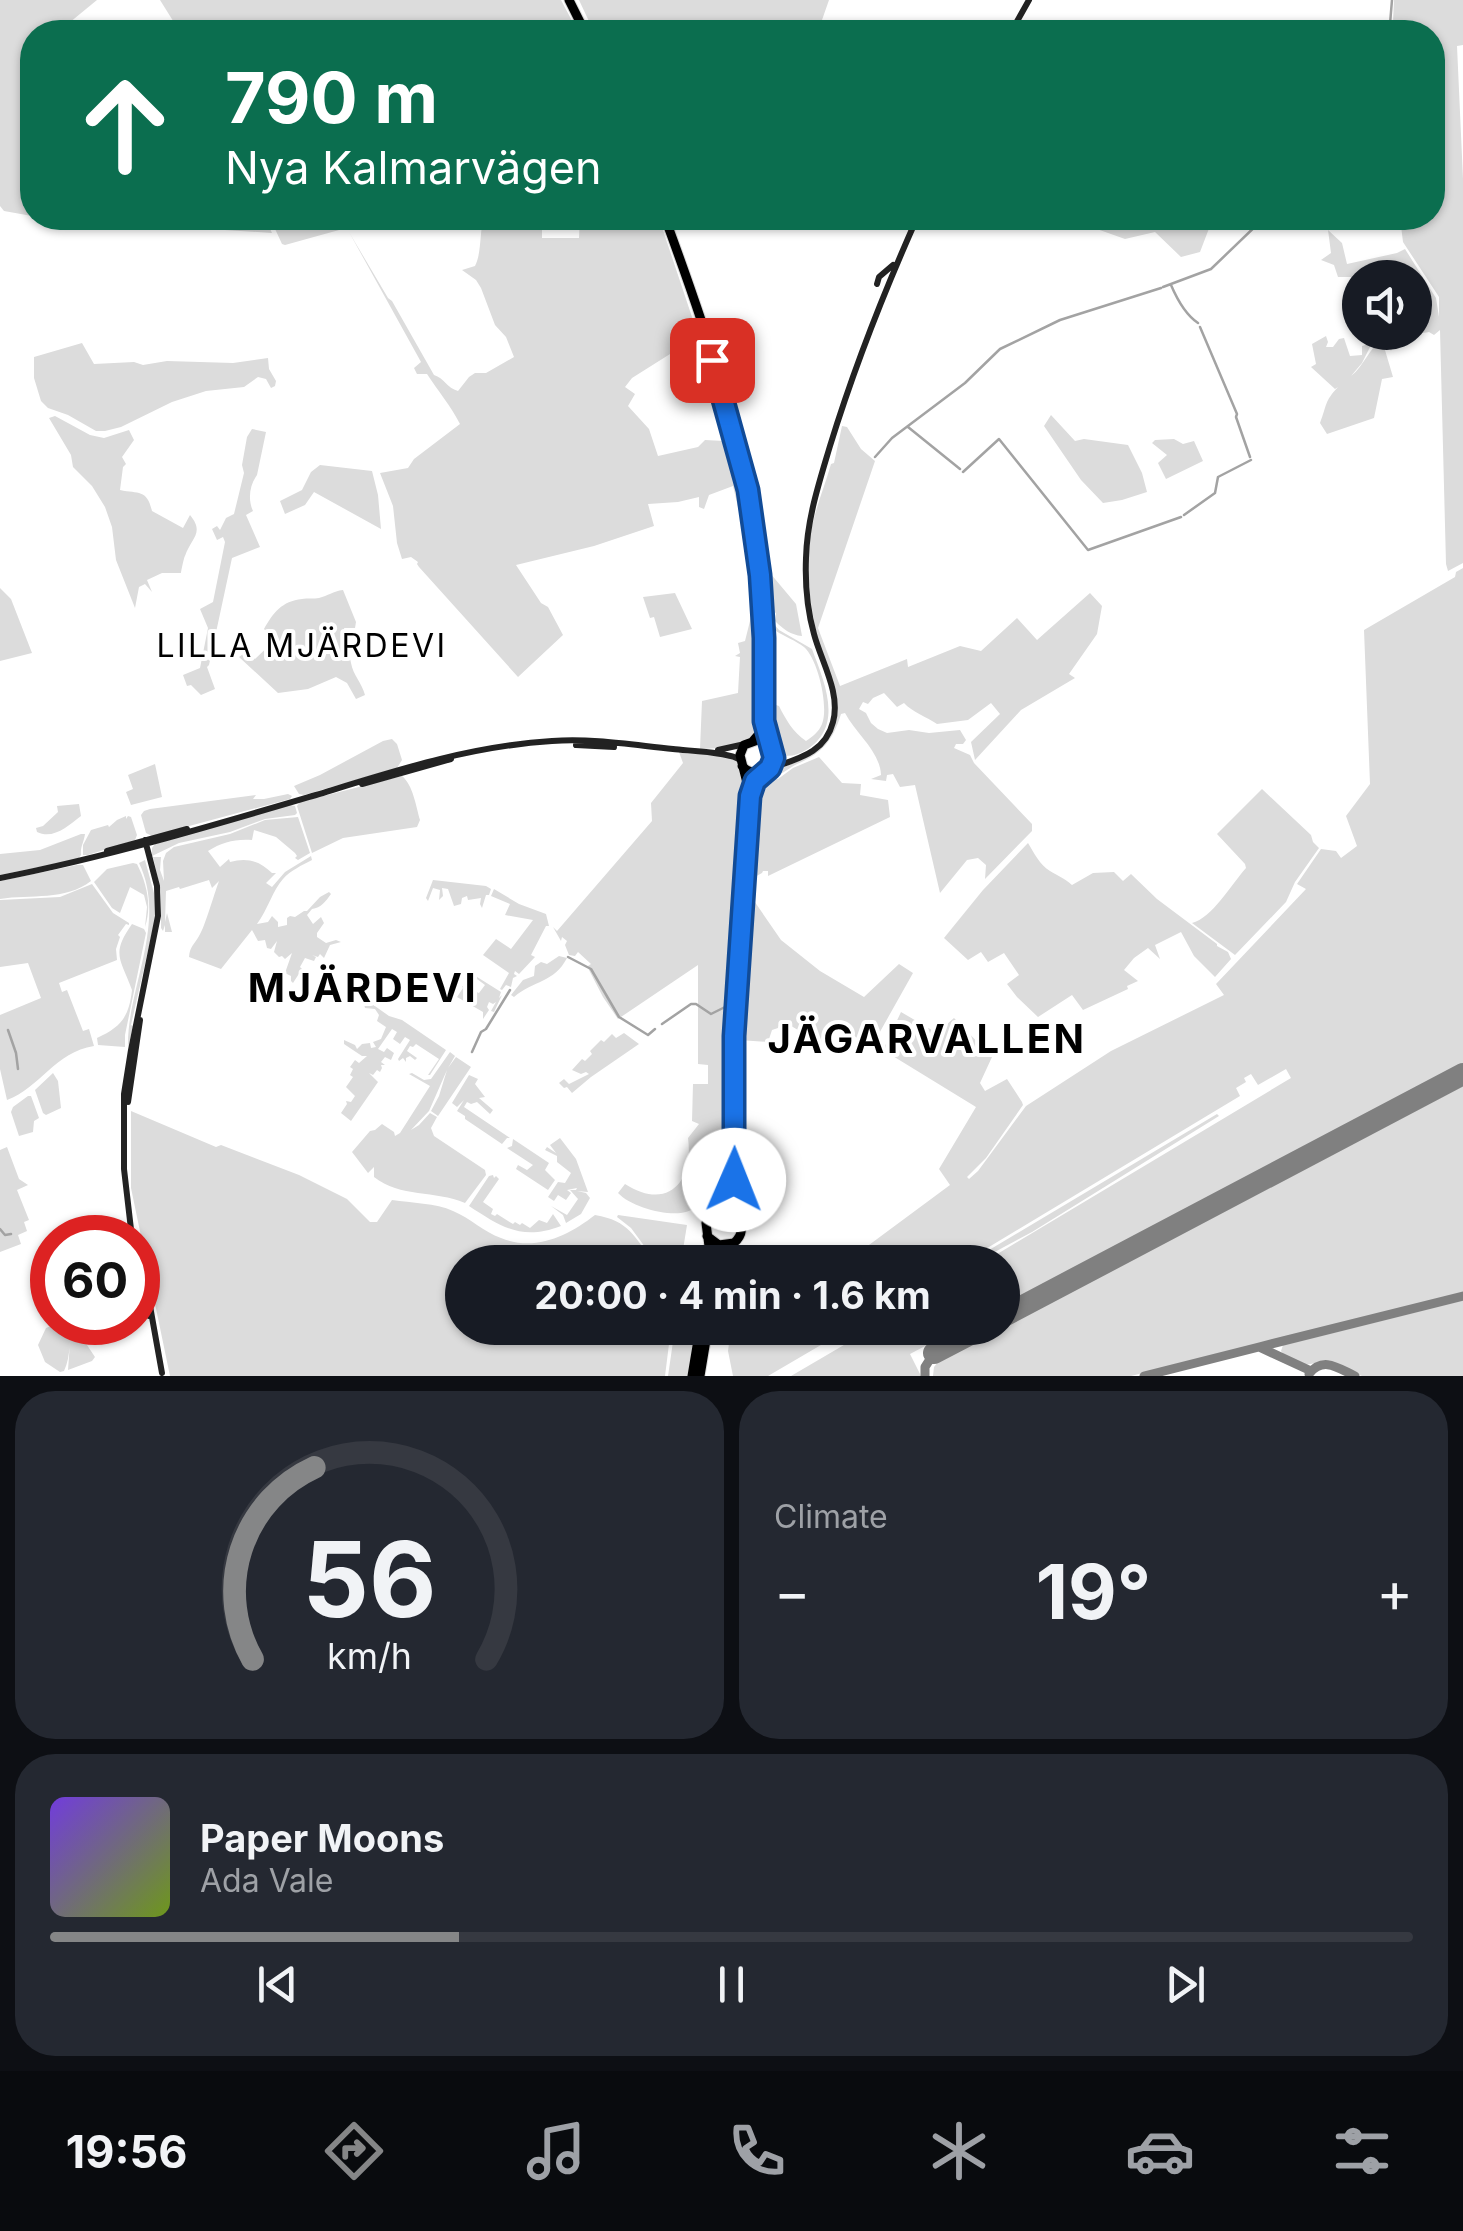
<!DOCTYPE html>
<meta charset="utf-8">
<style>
body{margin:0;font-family:Inter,sans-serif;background:#242831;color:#f1f3f6;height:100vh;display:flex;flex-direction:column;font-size:38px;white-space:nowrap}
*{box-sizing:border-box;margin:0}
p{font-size:32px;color:#9ea1a6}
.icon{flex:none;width:55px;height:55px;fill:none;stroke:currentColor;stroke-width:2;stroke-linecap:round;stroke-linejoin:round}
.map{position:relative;height:1376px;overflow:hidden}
.sheet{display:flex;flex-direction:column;gap:15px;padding:15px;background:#0d0f14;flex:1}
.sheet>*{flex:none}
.banner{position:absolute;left:20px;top:20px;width:1425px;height:210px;border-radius:40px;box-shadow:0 2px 8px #0004;background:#0b6e4f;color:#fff;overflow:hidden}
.controls{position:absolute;left:1342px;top:260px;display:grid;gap:20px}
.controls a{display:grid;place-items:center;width:90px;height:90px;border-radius:50%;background:#171b24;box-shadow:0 2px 8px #0004;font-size:50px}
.speed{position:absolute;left:30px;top:1215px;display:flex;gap:20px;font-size:50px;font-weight:700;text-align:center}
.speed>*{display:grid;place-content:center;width:130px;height:130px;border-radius:50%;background:#171b24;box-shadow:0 2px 8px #0004;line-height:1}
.speed .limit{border:15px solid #d22;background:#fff;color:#111}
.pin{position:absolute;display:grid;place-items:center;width:85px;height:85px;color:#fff;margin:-42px;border-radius:20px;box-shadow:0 5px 15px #0006}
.me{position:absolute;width:110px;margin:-55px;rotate:1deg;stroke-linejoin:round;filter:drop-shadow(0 0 8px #0008)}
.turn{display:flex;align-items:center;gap:35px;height:210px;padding:0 40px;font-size:45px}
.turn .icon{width:130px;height:130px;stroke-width:2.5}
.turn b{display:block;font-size:70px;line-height:85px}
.big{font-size:75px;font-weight:700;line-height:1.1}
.sheet .card{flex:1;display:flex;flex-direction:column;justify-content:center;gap:15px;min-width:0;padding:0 35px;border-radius:40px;background:#242831}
.sheet .dial{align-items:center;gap:0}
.dial svg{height:260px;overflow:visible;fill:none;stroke:#363941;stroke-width:7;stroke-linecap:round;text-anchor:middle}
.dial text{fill:#f1f3f6;stroke:none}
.song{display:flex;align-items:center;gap:30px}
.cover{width:120px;height:120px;border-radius:15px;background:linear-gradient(135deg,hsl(260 70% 55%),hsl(80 70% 35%))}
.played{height:10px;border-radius:5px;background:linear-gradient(90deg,#858687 30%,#363941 30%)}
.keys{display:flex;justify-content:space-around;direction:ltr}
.heat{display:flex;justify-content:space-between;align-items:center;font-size:55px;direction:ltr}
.sheet .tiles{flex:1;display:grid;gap:15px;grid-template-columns:1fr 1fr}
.card:last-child{grid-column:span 2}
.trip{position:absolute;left:445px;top:1245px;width:575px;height:100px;border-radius:50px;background:#171b24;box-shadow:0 2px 8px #0004;font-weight:700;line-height:100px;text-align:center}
.dock{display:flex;height:160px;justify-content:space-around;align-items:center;background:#090b0e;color:#9ea1a6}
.dock .icon{width:70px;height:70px}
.dock .selected{color:#858687}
.dock b{font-size:45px;color:#f1f3f6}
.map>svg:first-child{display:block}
</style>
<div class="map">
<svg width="1463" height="1376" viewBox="0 0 1463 1376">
<rect width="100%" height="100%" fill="#fff"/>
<!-- green -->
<path fill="#dcdcdc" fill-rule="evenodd" d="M0 0H97L58 32H32V111L22 126 25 140 32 149V216L4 211 0 206Z
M160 0H561L578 32H180Z
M579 0H829L822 20 831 28 830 32H594Z
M1394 0H1463V45L1457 46 1463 179V563L1448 571 1446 564 1440 330 1434 335 1429 332C1416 334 1397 337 1391 351L1383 333 1415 332V278H1360V286L1351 277H1338L1334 265 1321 260 1331 253 1328 230 1342 243 1347 264 1397 253 1405 249 1436 298 1439 317V297L1403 242 1400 218H1432V32H1389L1393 22Z
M41 218H265L272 233 53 219Z
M270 218H369L368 222 285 245 282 244Z
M484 218H542V238H579L580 218H659L697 332 678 349 632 378 625 387 635 394 628 406 649 429 658 456 698 447 705 440 724 441 729 447 728 453H731L736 458 749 519 741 520 733 486 709 495 704 509 699 507V497L678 502 648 504 654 526 594 546 516 565 541 603 548 607 563 635 518 677 419 567 417 564 418 562 411 557 402 559 397 543 393 506 380 473 408 468 414 459 460 424C451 406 438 391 427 374H417L414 368 421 362 349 232 388 298 392 301 434 375C444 378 447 388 458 391L469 377 475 373H486L514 357 506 337 495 325 481 288 476 280 462 270 475 266C482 252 479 233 484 218Z
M1077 218H1213L1200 252 1181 257 1155 232 1125 239 1080 223Z
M1326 336 1328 342 1326 347H1333L1339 339 1344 338 1350 356 1362 355V346L1372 343 1362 363 1351 376C1364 366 1369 348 1382 340L1393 377 1382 379 1374 418 1327 434 1320 423C1327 405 1324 402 1338 387L1335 389 1311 367 1316 364 1312 344Z
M82 343 94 364 134 362 143 365 167 361 233 363 268 358 269 369 276 381 275 386 271 388 266 379 258 377 244 387 206 391 172 402 121 427 105 431H96L68 415 48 408 41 401 34 378V357Z
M1051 415 1075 441 1084 439 1128 445 1142 473 1147 492 1122 500 1103 503 1081 480 1044 426Z
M55 416 90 435 104 438 129 430 134 440 122 457 126 464 123 467 120 490C139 494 147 489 152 511L183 528 190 515C205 533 191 538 185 556 184 557 181 572 181 573H162L147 580 152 592 145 584 139 587 135 608 116 560 112 527 105 507 92 486 73 467 71 455 49 418Z
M842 426 847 427 861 449 875 461 818 628 840 686 907 659 908 667 960 646 981 651 1017 618 1037 640 1090 593 1102 606 1097 634 1069 674 1075 678 1021 710 975 760 971 742 1000 714 991 703 968 720 937 724C927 717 912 712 904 703L897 707 884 693 873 698 868 704 863 702 859 709 866 713 871 723 878 729 887 733 909 730 929 733 960 730 966 740 963 744H956L954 748 970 755 974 763 1032 824V831L985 879 986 865 978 858 967 860 940 893 915 785 900 787 893 774 887 775 886 781 871 779 881 775C880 751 856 734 845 713L841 714C833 740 823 753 797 764 789 768 783 774 774 776L772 774 776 770C818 754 817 755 837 715 824 660 804 604 809 547 811 518 823 492 831 464L834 463Z
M252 429 266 432 257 475C249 486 248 500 253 511L246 515 260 547 232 558 209 665 207 667 215 689 201 695 191 685 187 686 183 675 200 668 208 628 200 609 213 602 225 542 223 537 217 540 212 529 217 526 220 530 226 518 234 514 244 473 242 465 247 437Z
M1174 439 1183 444 1194 441 1203 461 1166 479 1158 463 1167 455 1152 443 1155 440Z
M320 465 372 471 378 495 381 529 314 492 305 505 285 514 280 501 302 490 311 472Z
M1463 568V1063L1003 1305 1002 1262H984L1291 1078 1286 1069 1258 1085 1251 1074 1244 1078 1246 1082 1236 1088 1240 1096 964 1262H846L950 1185 939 1169 976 1107 883 1050 901 1012 937 1033 954 1018 992 1057 980 1083 985 1091 1007 1079 1022 1102 1023 1105 986 1158 967 1177 969 1179 978 1171 1026 1106 1111 1051 1224 995 1216 984 1306 889 1297 884 1321 849 1336 851 1341 858 1357 846 1346 816 1370 784 1364 630 1455 577 1456 572Z
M770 573 796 604 802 636C791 635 783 629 775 621L776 613 766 608Z
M0 588 11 599 32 653 0 661Z
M343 590 356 622 355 628H344C348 640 348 650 351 663 353 675 362 683 365 695L356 699 347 683 336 677 308 689 278 693 239 657 246 652 255 659 275 640 264 629C273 613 282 601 302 599 307 598 314 599 319 598 328 596 333 591 343 590Z
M675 593 692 629 660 637 654 617 650 618 643 597Z
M753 609 757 613 758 619 757 731C742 746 720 749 700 749L702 701 738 693 740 657 735 656 740 653 738 643 745 641Z
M773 623 779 630 812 649C824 682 845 726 806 750 796 756 787 758 776 753L766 718V635ZM776 631C784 636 796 641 804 647 818 659 829 707 822 724 819 732 812 737 806 741 793 732 786 720 779 706L770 703 768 698V640L771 633Z
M392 739 397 744 402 760 397 768 304 795 299 794 294 786 320 775 383 741Z
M679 752 727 756 737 760C751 809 745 864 735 913L722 1197C701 1198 702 1207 686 1212 668 1217 631 1207 618 1193L625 1184C667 1211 694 1183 688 1138L699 1124 692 1121 693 1084H708V1065L698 1064V965L618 1019 603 997 589 970 588 966 591 964 578 952 575 956 569 955 565 945 567 941 562 937 561 941 553 927 557 931 652 821 651 803 683 763Z
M819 757 842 783 861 784 860 795 888 800 890 817 768 876V871H763L762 873 751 879 750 895 781 940 820 971 864 997 899 964 913 973 872 1046 835 1026 825 1046 781 1020 778 1028 772 1030 768 1042 739 1040 742 959 755 789 765 775 778 779 793 768Z
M155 764 162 797 131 805 126 792 133 789 128 775Z
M402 776C413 785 416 806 420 820L417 827 343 838 312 853 297 806 300 802Z
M1262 789 1311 835 1313 842 1319 848 1295 882 1286 902 1235 955 1192 923C1212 918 1231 885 1246 868L1245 864 1217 834Z
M288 794 292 796 290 799 152 836 146 833 141 815 144 811 150 809 256 795 253 799H264Z
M79 804 81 816C68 826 53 840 37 832L36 828 43 826 58 812 57 806Z
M290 805 295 806 297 813 295 815 265 819 230 832 179 843 152 856V848L155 844Z
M126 816V819L128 816 131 817 137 835 135 840 88 855H83V845L91 830 108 825 109 827 117 820Z
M298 817 310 853 298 860 295 858 297 856 295 853 276 837 254 830 252 840C234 839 223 842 208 851L220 867 229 859 230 862C247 857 260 861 272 873H276L266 883 272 887 285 872 311 856 312 860C302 865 290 871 283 879 273 890 268 909 257 924L268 922 272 916 278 922V927L287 925V918L290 916 295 917 304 911H307L320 897 329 892 331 894C326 901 321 908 312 909L307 915 313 924 321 917 324 923 317 933V937L326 943 336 940 341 942 330 945 324 958 320 954 318 957 312 955 316 957 314 961 305 958 300 967 302 969 293 983 291 981V976L285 973 292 953 285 959 282 956 279 957 274 952 277 941 271 949 267 948 265 940 258 941 252 930 221 969 189 957C190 946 194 945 199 936 205 927 214 894 219 881L212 888 209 880 180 889 179 887 166 891 165 922 167 913 172 932H165V925L163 931 161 928V892L153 857H161L160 870 164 881 163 861 166 853 174 847 230 834 265 820Z
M81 834H85C84 842 80 847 81 855L78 859 0 875V854L40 850Z
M1028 843C1034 853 1040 865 1050 871 1058 876 1064 878 1072 885L1093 873 1114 872 1123 881 1131 874 1157 899 1217 944V946L1228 952 1231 959 1215 977 1194 956 1181 932 1155 945 1160 959 1148 948 1134 958 1124 970 1138 981 1127 986 1128 989 1083 1010 1072 995 1038 1017 1017 997 1007 984 1019 975 1004 953 988 962 981 952 968 960 944 938 983 890Z
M145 860 155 897V920L131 1025 133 1026 128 1048C126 990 168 923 139 863Z
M133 863 137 864C147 884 152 906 145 927L147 907 144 895 130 887 120 913 112 908 94 882 107 869Z
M77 865H83L91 881C65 901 31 894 0 899V881Z
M433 880 486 886 491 889 489 895H486L482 908 480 904 481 898 468 900 467 896 462 898 461 904 454 906 448 889 442 888 443 896 439 900 440 890 433 888 428 901 426 898Z
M92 884 113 913 129 923V925L126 924 118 935 120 937 116 949 117 960 59 983 62 992 67 990 83 1031 89 1029 94 1046C55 1052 40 1088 7 1100L0 1069V1015L41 998 28 963 0 967V900L60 897Z
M494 889 519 904 546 914 549 926H546L531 955 535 957 519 974 515 971 514 974 517 976 513 978 511 987 506 985 502 990 500 989 509 973 483 955 496 939 511 949 533 920 505 915 510 904 491 896Z
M132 924 144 929 146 933 125 1035V1047L98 1045 97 1038C121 1027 129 1017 132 990 120 958 111 954 132 924Z
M559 956 567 958C554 983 534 980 514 997L511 995 523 980 534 976 535 966 541 962 547 964Z
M466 970 501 992 499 998 502 995 494 1012 491 1011 496 1002 493 1004 489 1002 487 1007 489 1010 483 1019V1012L457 997 463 988 462 986 479 993 485 985 473 976 471 979 468 976 464 983 465 980 461 977 459 979Z
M364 1004H372L389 1016 402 1020 446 1050 430 1075H428L439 1059 416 1044 413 1047 410 1046 407 1051 417 1058 415 1060 410 1056 406 1058V1062L403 1058 399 1061 398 1059 410 1040 405 1037 400 1044 393 1039 397 1032 392 1029 378 1049 384 1052 387 1048 394 1053 391 1060 385 1057 381 1062 385 1065H381L382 1068 380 1072 377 1070 373 1075 369 1073 378 1082 351 1121 341 1113 347 1104 346 1101 351 1102 355 1096 346 1087 353 1077 350 1075 353 1069 350 1067 355 1060 359 1063 367 1056H362L344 1044V1040L355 1045 357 1049 362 1044 370 1043 371 1048 376 1047 373 1042 381 1039 386 1027 377 1021 379 1015 375 1009 365 1008Z
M624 1033 639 1044 591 1077 572 1093 567 1087 564 1088 559 1083 564 1079 569 1084 589 1074 586 1072 581 1074 572 1070 582 1059 585 1061 592 1054 590 1051 601 1040 604 1042 612 1034 616 1038Z
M450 1052 455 1056 448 1068 456 1057 471 1067 438 1116 431 1111 439 1096 447 1070 429 1111 411 1130 419 1125 430 1113 437 1117 431 1128 434 1136 485 1170 486 1175 465 1203C435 1190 400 1198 374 1177V1167L368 1173 352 1152 370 1131 375 1130 382 1124 394 1132 395 1136 400 1133 430 1086 409 1074 412 1073 424 1080 431 1079Z
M53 1073 58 1081 61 1108 46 1115 43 1113 35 1090Z
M469 1075 478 1079 475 1084 485 1097 479 1098 493 1110 490 1114 477 1102 471 1104 467 1102 464 1107 510 1138H507L502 1144 465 1119V1116L457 1111 464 1100 457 1107 452 1103Z
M1463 1086V1293L1131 1376H933L934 1367 938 1362Z
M28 1096H31L39 1118 34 1121 33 1132 19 1136 11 1112 13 1107Z
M131 1111 216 1147 221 1145 299 1175 347 1199 370 1222H377L392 1200C411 1203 436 1203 453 1211 470 1218 484 1232 501 1238 535 1252 568 1236 595 1215 630 1221 633 1236 654 1262H462V1328H671L665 1376H170L131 1188Z
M1217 1114 1219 1116 1032 1232 976 1262H969Z
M560 1138 576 1159 588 1192 577 1191 586 1193 590 1198 581 1214 566 1223 563 1215 551 1206 567 1215 578 1199 570 1190H576L577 1188 567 1190 571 1193 566 1200 558 1195 554 1201 548 1197 558 1182 565 1183 571 1173 557 1162V1156L545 1150 547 1147 556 1153 550 1145Z
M513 1139 549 1163 545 1170 555 1180 548 1190 516 1169 518 1165 527 1170 533 1165 507 1148 512 1146Z
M7 1147 19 1179 28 1185 17 1190 29 1220 24 1222 27 1231 18 1235 21 1244 0 1252V1150Z
M493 1175 494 1178 496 1176 499 1179 483 1202 493 1209 491 1214 495 1216 497 1214 513 1224 515 1222 520 1225 522 1223 530 1228 539 1220 547 1223 553 1214 561 1226C522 1241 501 1227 469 1206L489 1176Z
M618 1215 687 1225 681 1262H656L631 1228 617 1217Z
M1463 1300V1376H1362L1326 1361 1305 1365 1284 1355 1281 1351 1283 1345Z
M61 1322 73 1323C69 1338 71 1357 64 1371L60 1372 45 1362 38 1345 46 1328Z
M75 1323H80L85 1342 95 1357 92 1361 68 1370 70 1342Z
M675 1328H696L688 1376H668Z
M731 1328H850L768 1376H733L728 1351Z
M873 1328H959L910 1354 921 1376H791Z"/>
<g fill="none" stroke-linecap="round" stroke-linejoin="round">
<!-- stream -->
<path stroke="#a3a3a3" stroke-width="2.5" d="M1386 32 1390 24 1392 0
M1171 285C1177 299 1186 315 1198 323
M1163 287 1211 269 1264 218
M1200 327 1237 414 1236 417 1250 457
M908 427 960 469
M875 457 892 438 965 383 1000 349 1060 320 1161 288
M963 472 999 439 1088 550 1181 517
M1184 515 1215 493 1218 477 1251 460
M568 957 591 969 619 1017 648 1035 655 1029
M662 1024 691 1004H696L711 1014 725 1007
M8 1030 16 1053 18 1069
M472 1052 481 1032 486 1029 510 990
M0 1229 5 1235 11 1234"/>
<!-- taxiway -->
<path stroke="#808080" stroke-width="9" d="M1259 1347 1463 1296
M1309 1374C1323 1356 1338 1368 1355 1376
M925 1376V1367L934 1353
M1144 1376 1259 1347 1311 1371"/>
<!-- runway -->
<path stroke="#808080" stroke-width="22" d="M1002 1317 1463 1074
M934 1353 982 1328"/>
<defs>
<path id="primary" d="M569 0 585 32
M665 218C703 321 742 434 757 543 762 581 764 619 764 658 764 680 761 704 765 727 767 737 773 747 773 756 775 777 752 777 742 766
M753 741 759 734 760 721
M750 795 740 755 744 745 755 741
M735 1095 733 1189 738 1216
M720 1210 725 1200 740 924 750 796 753 784 761 774
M707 1236 719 1245 734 1243C743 1235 744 1225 737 1215
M711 1262 706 1223 714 1212 723 1210
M720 1262 722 1251 728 1246
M692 1376 700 1328
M700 1376 708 1328"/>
</defs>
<!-- primary casing -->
<use href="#primary" stroke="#dbdbdb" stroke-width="11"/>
<!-- secondary -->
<path stroke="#222" stroke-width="6" d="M1011 32 1029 0
M877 284 879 277 893 265
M576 745 614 747
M718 750 745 744
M769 769C796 759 825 754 833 722 841 693 821 661 814 634 807 609 805 583 806 558 807 519 819 483 830 446 854 368 884 292 917 218
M362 784 451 759
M107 851 187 829
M0 878C107 857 211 826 316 795 394 771 470 746 552 741 593 738 633 745 673 749 689 751 730 752 740 760
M128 1102 140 1020
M132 1238 124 1169V1094L131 1050 158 916 157 886 145 840
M138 1239 162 1373
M138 1264 149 1316"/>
<!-- primary -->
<use href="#primary" stroke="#000" stroke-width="9"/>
</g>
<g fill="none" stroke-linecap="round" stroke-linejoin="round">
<defs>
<path id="route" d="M712 360 748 490 760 575 764 638V721L774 758 770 768 755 781 750 796 734 1036V1180"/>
</defs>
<!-- route casing -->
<use href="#route" stroke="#114b97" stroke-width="25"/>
<!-- route -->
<use href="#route" stroke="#1a73e8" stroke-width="18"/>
</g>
<g text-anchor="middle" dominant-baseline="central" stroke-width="8" stroke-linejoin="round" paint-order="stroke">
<!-- neighbourhood labels -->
<g font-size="32" letter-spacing="2.5" fill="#000" stroke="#fff">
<text x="302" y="645">LILLA MJÄRDEVI</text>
</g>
<!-- district labels -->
<g font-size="40" font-weight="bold" letter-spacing="2.5" fill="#000" stroke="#fff">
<text x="363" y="987">MJÄRDEVI</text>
<text x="927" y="1038">JÄGARVALLEN</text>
</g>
</g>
</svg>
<div class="controls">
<a><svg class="icon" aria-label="sound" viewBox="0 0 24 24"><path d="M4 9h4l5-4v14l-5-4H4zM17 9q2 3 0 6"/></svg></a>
</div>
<div class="speed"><div class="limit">60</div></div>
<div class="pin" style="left:712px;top:360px;background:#d93025"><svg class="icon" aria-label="arrive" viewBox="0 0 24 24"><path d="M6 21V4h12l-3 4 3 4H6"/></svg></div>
<svg class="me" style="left:734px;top:1180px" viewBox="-20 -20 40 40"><circle r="19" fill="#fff"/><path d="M0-13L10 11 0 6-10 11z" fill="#1a73e8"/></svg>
<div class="trip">20:00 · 4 min · 1.6 km</div>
<div class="banner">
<div class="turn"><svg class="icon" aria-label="ahead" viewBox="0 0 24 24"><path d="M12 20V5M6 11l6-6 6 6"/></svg><div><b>790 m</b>Nya Kalmarvägen</div></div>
</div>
</div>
<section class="sheet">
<div class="tiles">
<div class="card dial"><svg viewBox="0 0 100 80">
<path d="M14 69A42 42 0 1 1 86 69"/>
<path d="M14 69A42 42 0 0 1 33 10" stroke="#858687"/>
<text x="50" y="56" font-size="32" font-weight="700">56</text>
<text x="50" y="72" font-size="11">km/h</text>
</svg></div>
<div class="card"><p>Climate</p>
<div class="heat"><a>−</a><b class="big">19°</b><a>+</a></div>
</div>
<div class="card">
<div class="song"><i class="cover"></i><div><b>Paper Moons</b><p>Ada Vale</p></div></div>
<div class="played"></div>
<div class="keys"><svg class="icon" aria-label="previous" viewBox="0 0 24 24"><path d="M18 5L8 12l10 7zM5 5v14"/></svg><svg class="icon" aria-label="pause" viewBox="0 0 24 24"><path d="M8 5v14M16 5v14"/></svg><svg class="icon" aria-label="next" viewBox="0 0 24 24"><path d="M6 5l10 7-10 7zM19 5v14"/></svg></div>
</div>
</div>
</section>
<nav class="dock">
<b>19:56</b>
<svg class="icon selected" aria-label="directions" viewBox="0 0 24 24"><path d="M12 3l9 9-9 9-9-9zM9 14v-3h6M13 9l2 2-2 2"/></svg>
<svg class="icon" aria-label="music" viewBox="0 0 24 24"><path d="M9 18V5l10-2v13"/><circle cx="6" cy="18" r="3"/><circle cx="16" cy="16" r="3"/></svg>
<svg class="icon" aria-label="phone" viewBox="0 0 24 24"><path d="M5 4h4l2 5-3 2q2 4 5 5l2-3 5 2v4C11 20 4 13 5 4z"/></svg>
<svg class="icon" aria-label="climate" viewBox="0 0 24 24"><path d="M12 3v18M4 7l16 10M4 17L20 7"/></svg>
<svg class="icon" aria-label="car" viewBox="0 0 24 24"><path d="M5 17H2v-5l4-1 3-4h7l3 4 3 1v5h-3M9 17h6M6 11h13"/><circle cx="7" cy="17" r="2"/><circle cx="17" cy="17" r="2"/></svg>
<svg class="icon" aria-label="filters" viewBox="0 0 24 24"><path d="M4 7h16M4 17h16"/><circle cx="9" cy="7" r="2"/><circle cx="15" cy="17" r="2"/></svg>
</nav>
